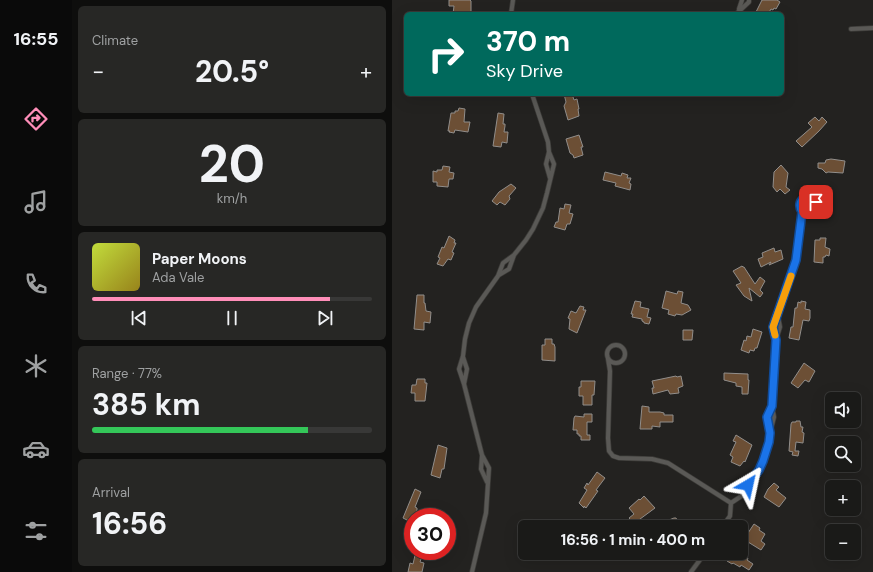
<!DOCTYPE html>
<meta charset="utf-8">
<style>
body{margin:0;font-family:"DM Sans",sans-serif;background:#272725;color:#f1f3f6;height:100vh;display:flex;flex-direction:column;font-size:15px;white-space:nowrap}
*{box-sizing:border-box;margin:0}
p{font-size:13px;color:#9fa1a2}
.icon{flex:none;width:22px;height:22px;fill:none;stroke:currentColor;stroke-width:2;stroke-linecap:round;stroke-linejoin:round}
.map{position:relative;flex:1;overflow:hidden}
.drawer{display:flex;flex-direction:column;gap:6px;padding:6px;background:#0e0e0d;width:320px}
.drawer>*{flex:none}
.hud{position:absolute;left:12px;top:12px;width:380px;height:84px;border-radius:6px;box-shadow:0 4px 16px #0002,0 0 0 1px #383837;background:#00695c;color:#fff;overflow:hidden}
.fabs{position:absolute;left:433px;top:392px;display:grid;gap:8px}
.fabs a{display:grid;place-items:center;width:36px;height:36px;border-radius:6px;background:#1a1a18;box-shadow:0 4px 16px #0002,0 0 0 1px #383837;font-size:20px}
.speed{position:absolute;left:12px;top:508px;display:flex;gap:8px;font-size:20px;font-weight:700;text-align:center}
.speed>*{display:grid;place-content:center;width:52px;height:52px;border-radius:50%;background:#1a1a18;box-shadow:0 4px 16px #0002,0 0 0 1px #383837;line-height:1}
.speed .limit{border:6px solid #d22;background:#fff;color:#111}
.pin{position:absolute;display:grid;place-items:center;width:34px;height:34px;color:#fff;margin:-17px;border-radius:8px;box-shadow:0 2px 6px #0006}
.me{position:absolute;width:44px;margin:-22px;rotate:36deg;stroke-linejoin:round;filter:drop-shadow(0 0 3px #0008)}
.turn{display:flex;align-items:center;gap:14px;height:84px;padding:0 16px;font-size:18px}
.turn .icon{width:52px;height:52px;stroke-width:2.5}
.turn b{display:block;font-size:28px;line-height:34px}
.big{font-size:30px;font-weight:700;line-height:1.1}
.drawer .tile{flex:1;display:flex;flex-direction:column;justify-content:center;gap:6px;min-width:0;padding:0 14px;border-radius:6px;background:#272725}
.drawer .dial{align-items:center;gap:0}
.dial b{font-size:52px;line-height:1}
.song{display:flex;align-items:center;gap:12px}
.cover{width:48px;height:48px;border-radius:6px;background:linear-gradient(135deg,hsl(70 70% 55%),hsl(50 70% 35%))}
.played{height:4px;border-radius:2px;background:linear-gradient(90deg,#ff8eb9 85%,#383837 85%)}
.keys{display:flex;justify-content:space-around;direction:ltr}
.heat{display:flex;justify-content:space-between;align-items:center;font-size:22px;direction:ltr}
.charge{height:6px;border-radius:3px;background:linear-gradient(90deg,#34c759 77%,#383837 0)}
.trip{position:absolute;left:126px;top:520px;width:230px;height:40px;border-radius:6px;background:#1a1a18;box-shadow:0 4px 16px #0002,0 0 0 1px #383837;font-weight:700;line-height:40px;text-align:center}
main{display:flex;flex:1;min-height:0}
.dock{display:flex;flex-direction:column;width:72px;justify-content:space-around;align-items:center;background:#0a0a0a;color:#9fa1a2}
.dock .icon{width:28px;height:28px}
.dock .current{color:#ff8eb9}
.dock b{font-size:18px;color:#f1f3f6}
.map>svg:first-child{display:block}
</style>
<main>
<nav class="dock">
<b>16:55</b>
<svg class="icon current" aria-label="directions" viewBox="0 0 24 24"><path d="M12 3l9 9-9 9-9-9zM9 14v-3h6M13 9l2 2-2 2"/></svg>
<svg class="icon" aria-label="music" viewBox="0 0 24 24"><path d="M9 18V5l10-2v13"/><circle cx="6" cy="18" r="3"/><circle cx="16" cy="16" r="3"/></svg>
<svg class="icon" aria-label="phone" viewBox="0 0 24 24"><path d="M5 4h4l2 5-3 2q2 4 5 5l2-3 5 2v4C11 20 4 13 5 4z"/></svg>
<svg class="icon" aria-label="climate" viewBox="0 0 24 24"><path d="M12 3v18M4 7l16 10M4 17L20 7"/></svg>
<svg class="icon" aria-label="car" viewBox="0 0 24 24"><path d="M5 17H2v-5l4-1 3-4h7l3 4 3 1v5h-3M9 17h6M6 11h13"/><circle cx="7" cy="17" r="2"/><circle cx="17" cy="17" r="2"/></svg>
<svg class="icon" aria-label="filters" viewBox="0 0 24 24"><path d="M4 7h16M4 17h16"/><circle cx="9" cy="7" r="2"/><circle cx="15" cy="17" r="2"/></svg>
</nav>
<section class="drawer">
<div class="tile"><p>Climate</p>
<div class="heat"><a>−</a><b class="big">20.5°</b><a>+</a></div>
</div>
<div class="tile dial"><b>20</b><p>km/h</p></div>
<div class="tile">
<div class="song"><i class="cover"></i><div><b>Paper Moons</b><p>Ada Vale</p></div></div>
<div class="played"></div>
<div class="keys"><svg class="icon" aria-label="previous" viewBox="0 0 24 24"><path d="M18 5L8 12l10 7zM5 5v14"/></svg><svg class="icon" aria-label="pause" viewBox="0 0 24 24"><path d="M8 5v14M16 5v14"/></svg><svg class="icon" aria-label="next" viewBox="0 0 24 24"><path d="M6 5l10 7-10 7zM19 5v14"/></svg></div>
</div>
<div class="tile"><p>Range · 77%</p><b class="big">385 km</b><div class="charge"></div></div>
<div class="tile"><p>Arrival</p><b class="big">16:56</b></div>
</section>
<div class="map">
<svg width="481" height="572" viewBox="0 0 481 572">
<rect width="100%" height="100%" fill="#232220"/>
<!-- building -->
<path fill="#6c4f35" stroke="#918e8b" d="M57 0H78L79 1V12H78V14H61L62 6H57Z
M370 0H385L388 2 384 9 382 8 381 10 379 9 376 14H363Z
M172 94H180L182 100 185 99 187 109H186L187 116 176 120 172 106 174 102Z
M67 108 73 109 72 122H78L76 132 63 130 62 133 57 132 58 131H56L59 113H63V111H66Z
M106 113 112 114 111 124H113V126L112 132H116L115 143 110 142 109 147 101 146Z
M423 117 427 121 430 117 435 122 427 131 410 147 404 141 420 127 416 123Z
M187 135 191 147H189L191 155 182 158 181 155 178 153 174 139Z
M439 159 453 161 451 173 436 172 434 173 430 169 426 168V163H433L434 160Z
M389 165 396 173 394 187 398 190 393 194 388 189 385 192 381 187 382 172Z
M51 166 58 167 57 172 62 173 61 179H57L56 187 45 186V182H41V171L45 172V170H50Z
M213 172 229 176 230 173 236 175 235 178H239L237 183 239 184 238 190 223 186 224 183 211 180Z
M119 184 124 188 117 196 118 199 113 205 108 202 105 205 100 201 107 192Z
M173 204 179 205 177 213 181 214 178 224H175L173 230 162 227 164 222H166L168 208 172 209Z
M57 236 63 240 62 243H64L60 252 62 253 59 260 56 259 51 266 45 264 48 258 46 257 50 247 52 248Z
M428 238H434L433 247 438 249 437 256 434 255 433 257H431V263L422 262 423 240H428Z
M382 248 383 252 389 250 391 259 377 265 379 262 369 267 366 259 371 257 370 253Z
M350 266 351 267H352L363 284 368 277 373 281 368 290 371 293 368 297 357 288 360 301 352 296 344 285 349 283 341 271Z
M274 291 285 294 286 291 291 292 289 303 296 305 299 310 290 315 284 314 283 316 276 314 277 310 270 308Z
M25 295H32V303H33L34 311 39 312 38 323 32 322V330L22 329Z
M243 301 249 302 248 307 257 309 255 317 259 318 257 324 252 323V322L250 321V319L240 317 241 314H239Z
M409 301 414 302 413 309 418 310V318L417 321 411 320 407 340 397 338 399 327H401L403 308H405L406 302 409 303Z
M188 306 192 307 191 310H194L185 333 177 329 178 319 176 318 179 311 184 313Z
M361 329 370 332 365 348H363L362 351 358 350 357 353 349 350 352 340 354 341 355 336 359 337Z
M291 330H301L300 340H291Z
M153 339H160V344H162L163 347V361L150 360V345H153Z
M412 363 423 371 417 382 413 380 406 388 399 383Z
M332 373 356 374V380H357L356 394H350V387L344 386V383L332 380Z
M284 376 285 377 289 376 291 386 286 388 287 393 278 394 276 390 261 394 260 388H262L260 381Z
M25 379H33V383H35L33 401H23V393H19L20 385H24Z
M189 381H203L202 395H200V405H191V396H187V387H189Z
M250 406 257 407V412H268L272 413V415H281V422H268V427L260 426V429H248Z
M192 414H200V422H195V435H198V440H189V436H187V434H185V430H181L182 418 183 416 192 417Z
M404 421H408L409 427H411L410 432 412 433 411 443 404 442 403 451H407L406 456 400 455 401 452 397 451 399 424 400 422H404Z
M344 435 360 445 353 462 352 461 348 466 339 462 341 457 338 455 344 442 341 441Z
M46 445 55 448 52 469H50L48 478 39 475Z
M205 472 213 478 204 490 206 491 194 508 192 506V508L187 503 195 490 192 488 195 483 196 485Z
M382 483 387 487 384 490 394 498 387 507 372 497 376 489Z
M23 489 29 492 23 507 25 508V510L23 515 21 514 20 517 19 516 17 521 11 518Z
M252 496 263 508 244 522 242 520 240 521 237 518 242 514 237 508 247 499 248 500Z
M282 518H284L288 525 293 522 294 524 298 522 308 527H268L278 522 277 520Z
M190 520 192 527 183 526 182 521Z
M362 524 368 528 367 530 373 534 369 541 373 544 369 550 356 542 355 543 349 540 354 532 356 533Z
M24 551 31 553 28 562 32 563 30 572H16L18 563 21 564Z
M340 553H352L355 555 354 557 356 558 355 560 361 564 357 570 349 565 348 567 341 563 340 564 335 561Z"/>
<g fill="none" stroke-linecap="round" stroke-linejoin="round">
<defs>
<path id="minor" d="M347 9 350 0
M119 14 121 0
M344 14 357 2V0
M459 29 481 28
M157 152 154 164 158 178
M407 206a9 9 0 1 1 18 0a9 9 0 1 1-18 0Z
M107 275 117 269 122 255
M384 339 381 327 404 260 410 212
M215 354a9 9 0 1 1 18 0a9 9 0 1 1-18 0Z
M71 357 75 369 72 384
M216 359 218 371 216 438 217 451 221 456 227 458 260 459 276 463 339 503
M377 431 375 417 379 406
M90 456 89 469 95 482
M330 527 338 516 339 503 351 495 356 485 367 470 375 452 378 433 382 417 380 406 384 340 388 327 386 316
M80 572 94 513 97 468 90 455 72 384 67 369 71 356 73 339 77 323 84 307 106 276 111 263 122 255 134 240 141 229 151 208 155 193 162 164 157 152 156 142 140 94
M299 572 313 553"/>
</defs>
<!-- minor casing -->
<use href="#minor" stroke="#3d3c39" stroke-width="5.5"/>
<!-- minor -->
<use href="#minor" stroke="#5a5956" stroke-width="4"/>
</g>
<g fill="none" stroke-linecap="round" stroke-linejoin="round">
<defs>
<path id="route" d="M356 485 367 470 371 461 377 442 378 433 375 417 380 406 384 340 381 327 404 260 410 212C403 201 415 192 424 202"/>
</defs>
<!-- route casing -->
<use href="#route" stroke="#114b97" stroke-width="10"/>
<!-- route -->
<use href="#route" stroke="#1a73e8" stroke-width="7"/>
<!-- slow -->
<path stroke="#f59e0b" stroke-width="7" d="M383 335 381 327 399 276"/>
</g>
</svg>
<div class="fabs">
<a><svg class="icon" aria-label="sound" viewBox="0 0 24 24"><path d="M4 9h4l5-4v14l-5-4H4zM17 9q2 3 0 6"/></svg></a>
<a><svg class="icon" aria-label="search" viewBox="0 0 24 24"><circle cx="10" cy="10" r="6"/><path d="M15 15l6 6"/></svg></a>
<a>+</a>
<a>−</a>
</div>
<div class="speed"><div class="limit">30</div></div>
<div class="pin" style="left:424px;top:202px;background:#d93025"><svg class="icon" aria-label="arrive" viewBox="0 0 24 24"><path d="M6 21V4h12l-3 4 3 4H6"/></svg></div>
<svg class="me" style="left:356px;top:485px" viewBox="-20 -20 40 40"><path d="M0-17L14 15 0 8-14 15z" fill="#1a73e8" stroke="#fff" stroke-width="4"/></svg>
<div class="trip">16:56 · 1 min · 400 m</div>
<div class="hud">
<div class="turn"><svg class="icon" aria-label="right" viewBox="0 0 24 24"><path d="M7 20v-9h11M14 6l5 5-5 5"/></svg><div><b>370 m</b>Sky Drive</div></div>
</div>
</div>
</main>
